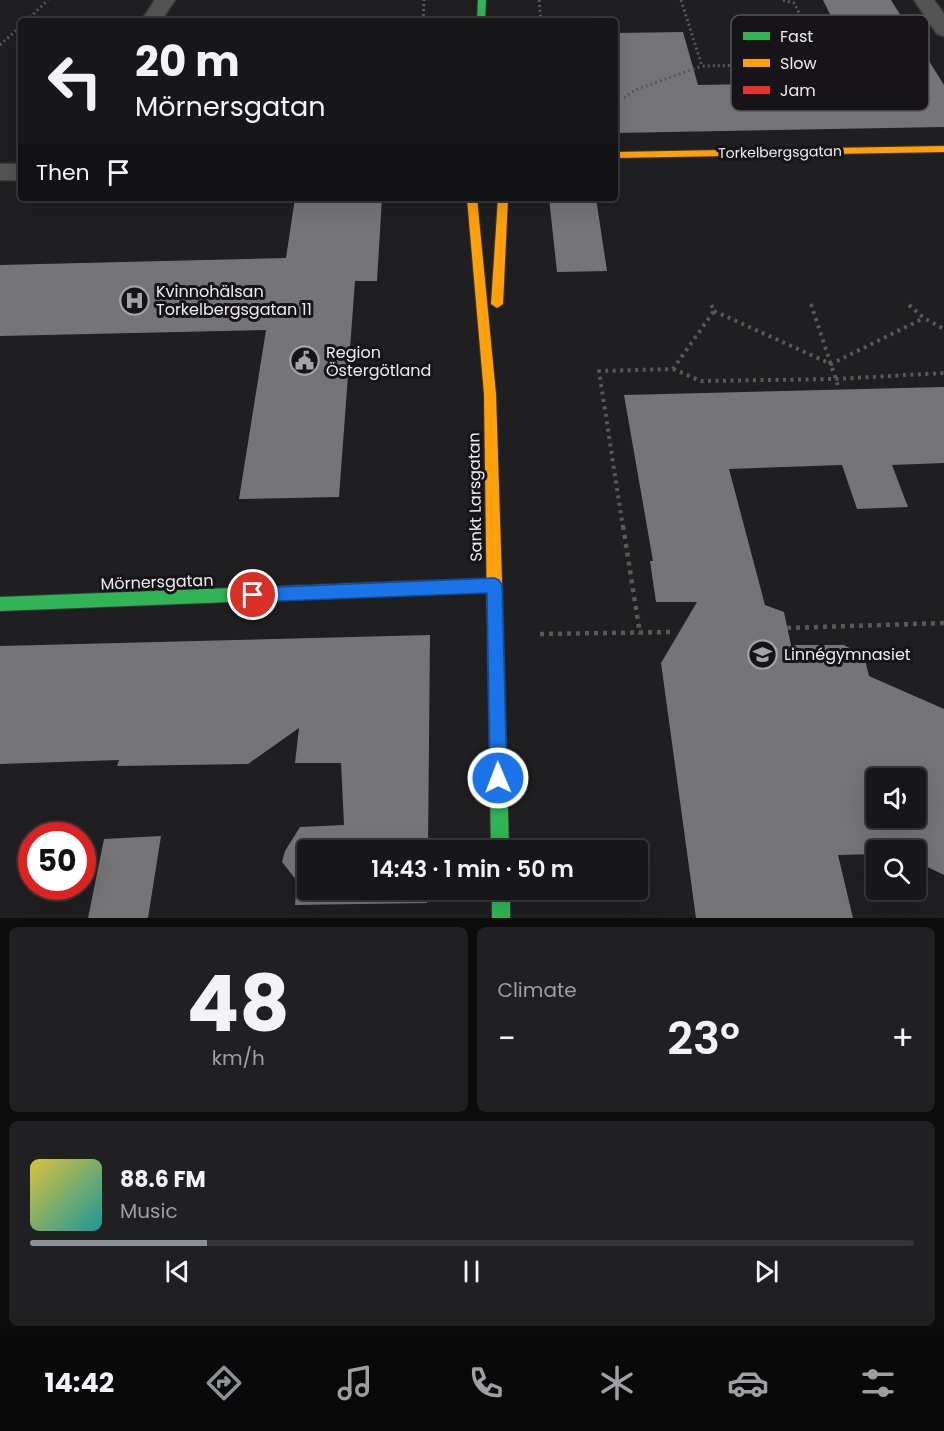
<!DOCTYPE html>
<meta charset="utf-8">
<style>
body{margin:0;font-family:Poppins,sans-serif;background:#201f21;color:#f1f3f6;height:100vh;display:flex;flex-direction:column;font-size:22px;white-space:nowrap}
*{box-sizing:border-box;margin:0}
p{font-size:20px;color:#9e9fa2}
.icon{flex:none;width:33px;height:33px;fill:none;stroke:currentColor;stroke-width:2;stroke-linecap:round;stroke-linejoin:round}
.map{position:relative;height:918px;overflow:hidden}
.sheet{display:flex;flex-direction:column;gap:9px;padding:9px;background:#0d0c0d;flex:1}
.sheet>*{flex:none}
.top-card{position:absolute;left:18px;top:18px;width:600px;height:183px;border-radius:6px;box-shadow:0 6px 24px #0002,0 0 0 2px #363537;background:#171618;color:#f1f3f6;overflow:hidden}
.tools{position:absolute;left:866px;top:768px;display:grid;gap:12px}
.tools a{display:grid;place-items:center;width:60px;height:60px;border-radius:6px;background:#171618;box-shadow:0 6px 24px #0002,0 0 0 2px #363537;font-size:30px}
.speed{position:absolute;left:18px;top:822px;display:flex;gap:12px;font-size:30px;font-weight:700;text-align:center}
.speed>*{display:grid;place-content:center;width:78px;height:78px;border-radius:50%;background:#171618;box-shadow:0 6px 24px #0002,0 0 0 2px #363537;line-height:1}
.speed .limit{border:9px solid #d22;background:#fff;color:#111}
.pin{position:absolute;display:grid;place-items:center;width:51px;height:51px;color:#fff;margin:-26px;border:3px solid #fff;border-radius:50%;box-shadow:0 2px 6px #0007}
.me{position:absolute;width:66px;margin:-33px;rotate:359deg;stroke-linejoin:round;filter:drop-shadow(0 0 4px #0008)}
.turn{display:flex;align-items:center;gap:21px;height:126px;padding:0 18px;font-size:27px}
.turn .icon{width:78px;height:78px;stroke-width:2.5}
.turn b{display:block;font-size:42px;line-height:51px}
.then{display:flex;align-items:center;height:57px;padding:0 18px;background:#0003;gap:12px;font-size:22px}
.big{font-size:45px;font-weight:600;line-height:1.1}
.sheet .card{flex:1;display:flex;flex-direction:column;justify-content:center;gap:9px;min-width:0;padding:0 21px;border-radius:9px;background:#201f21}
.sheet .dial{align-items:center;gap:0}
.dial b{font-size:78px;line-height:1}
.song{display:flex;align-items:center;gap:18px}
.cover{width:72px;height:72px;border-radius:9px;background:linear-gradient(135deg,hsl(50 70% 55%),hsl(180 70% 35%))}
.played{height:6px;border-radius:3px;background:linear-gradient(90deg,#8c9099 20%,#363537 20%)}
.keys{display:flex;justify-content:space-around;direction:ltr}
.heat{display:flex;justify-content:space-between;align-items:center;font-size:33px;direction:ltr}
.sheet .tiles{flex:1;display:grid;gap:9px;grid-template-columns:1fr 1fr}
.card:last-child{grid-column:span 2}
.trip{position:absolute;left:297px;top:840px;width:351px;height:60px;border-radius:6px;background:#171618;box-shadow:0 6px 24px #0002,0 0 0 2px #363537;font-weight:600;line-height:60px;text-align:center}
.dock{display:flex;height:96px;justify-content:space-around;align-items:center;background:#09090a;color:#9e9fa2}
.dock .icon{width:42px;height:42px}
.dock .active{color:#8c9099}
.dock b{font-size:27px;color:#f1f3f6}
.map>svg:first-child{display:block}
</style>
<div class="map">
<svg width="944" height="918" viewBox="0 0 944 918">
<rect width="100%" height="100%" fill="#1f1e20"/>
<!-- building -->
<path fill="#757476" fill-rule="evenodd" d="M823 0H891L944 85V127L615 133V33L683 32 698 85 815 83 789 31 838 30Z
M295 198H382L377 281H355L339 497 239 499 266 330 0 336V265L286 258Z
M549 198H596L607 271 557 272Z
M944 387V463L892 465 908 507 857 509 842 465 729 469 765 605 784 612 791 645H844L864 656 869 676 944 709V875L915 861V850H876V854L838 855 853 918H696L661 663 697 602H656L650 561H653L624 395ZM876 778H915V818H876Z
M430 635 428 850H308V890H427V903L295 905 297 881 282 862 285 851 300 827 344 825 341 763H295L299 728 248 764 117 766 119 760 0 764V646Z
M161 836 148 918H88L104 839Z"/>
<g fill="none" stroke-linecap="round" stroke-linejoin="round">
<defs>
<path id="street" d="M155 0H175L161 21H141Z
M914 0H934L944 14V36L937 34Z
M0 164H21V180H0Z"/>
<path id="fast" d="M478 0H486L485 21H477Z
M386 582 391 584 393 589 391 594 386 596 0 611V597Z
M495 606 500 608 503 613 509 850H491L487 613 490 608Z
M492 890H510V918H492Z"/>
<path id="slow" d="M944 146V152L615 158V152Z
M467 198H477L496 394 503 613 500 618 495 620 490 618 487 613 484 394Z
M498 198H508L503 304 497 308 491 304Z"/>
<path id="jam" d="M494 578 499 580 501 585 499 590 494 592 386 596 381 594 379 589 381 584 386 582Z"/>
</defs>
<!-- street casing -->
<use href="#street" stroke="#3a393a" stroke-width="3"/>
<!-- fast casing -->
<use href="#fast" stroke="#3a393a" stroke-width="2"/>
<!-- slow casing -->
<use href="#slow" stroke="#3a393a" stroke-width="2"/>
<!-- jam casing -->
<use href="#jam" stroke="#3a393a" stroke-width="2"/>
<!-- path-far2 -->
<path stroke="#5a595a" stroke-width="3" stroke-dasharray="2 3" stroke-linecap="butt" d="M539 0 541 21
M681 0 702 66 825 64 794 3 782 0
M530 18H541
M26 21 48 0
M423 21 424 0
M0 45 21 26
M825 64 896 95
M624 98 635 90 702 66"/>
<!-- path-far1 -->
<path stroke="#5a595a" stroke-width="4" stroke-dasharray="3 4.5" stroke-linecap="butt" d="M811 304 839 389
M909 305 924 318 944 329
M714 311 831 364 924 318
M673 369 701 381 836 379 944 373
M623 528 599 371 673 369 714 311 711 304"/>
<!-- path -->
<path stroke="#5a595a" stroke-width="4.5" stroke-dasharray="4 5" stroke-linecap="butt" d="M623 526 640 634
M787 628 944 623
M540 634 672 632"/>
<!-- street -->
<use href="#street" fill="#555455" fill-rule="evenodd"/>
<!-- fast -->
<use href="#fast" fill="#30b455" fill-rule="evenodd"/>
<!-- slow -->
<use href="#slow" fill="#ff9f0a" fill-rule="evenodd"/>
<!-- jam -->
<use href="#jam" fill="#e5322d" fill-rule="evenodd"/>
</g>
<!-- route -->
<path fill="#1a73e8" stroke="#114b97" stroke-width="1.5" d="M494 578 499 580 502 585 507 778 505 785 498 787 492 785 490 778 487 593 253 602 248 600 245 595 248 590 253 588Z"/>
<!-- icons -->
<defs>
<symbol id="hospital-ring" viewBox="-11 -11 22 22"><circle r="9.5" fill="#161418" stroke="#a4a3a5" stroke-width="1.5"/><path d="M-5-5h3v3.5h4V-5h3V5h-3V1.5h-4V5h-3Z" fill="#a4a3a5"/></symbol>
<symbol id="civic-ring" viewBox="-11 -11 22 22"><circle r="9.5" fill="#161418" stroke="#a4a3a5" stroke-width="1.5"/><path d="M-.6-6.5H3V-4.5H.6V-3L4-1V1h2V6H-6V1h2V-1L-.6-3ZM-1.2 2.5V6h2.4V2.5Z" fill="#a4a3a5"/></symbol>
<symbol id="school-ring" viewBox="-11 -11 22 22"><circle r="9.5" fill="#161418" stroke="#a4a3a5" stroke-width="1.5"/><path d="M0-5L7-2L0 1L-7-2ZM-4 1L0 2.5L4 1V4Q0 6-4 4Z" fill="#a4a3a5"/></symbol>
</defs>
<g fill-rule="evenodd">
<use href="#hospital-ring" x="118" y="284" width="33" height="33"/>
<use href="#civic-ring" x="288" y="344" width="33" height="33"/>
<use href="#school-ring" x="746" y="638" width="33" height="33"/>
</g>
<g text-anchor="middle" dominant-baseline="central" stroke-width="6" stroke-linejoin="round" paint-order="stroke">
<!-- far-street labels -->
<g font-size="14" fill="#ecebed" stroke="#161418">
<text transform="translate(780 152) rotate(-1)">Torkelbergsgatan</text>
</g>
<!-- poi labels -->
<g font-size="16" fill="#ecebed" stroke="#161418" text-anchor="start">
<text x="156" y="291">Kvinnohälsan<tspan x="156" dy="18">Torkelbergsgatan 11</tspan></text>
<text x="326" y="352">Region<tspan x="326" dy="18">Östergötland</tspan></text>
<text x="784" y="654">Linnégymnasiet</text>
</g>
<!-- street labels -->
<g font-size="16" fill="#ecebed" stroke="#161418">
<text transform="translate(475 497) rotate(-91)">Sankt Larsgatan</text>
<text transform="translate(157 582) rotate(-2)">Mörnersgatan</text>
</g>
</g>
<!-- legend -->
<rect x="731" y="15" width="198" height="96" rx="9" fill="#161418" stroke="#565458" stroke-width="1.5"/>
<rect x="743" y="32" width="27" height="8" fill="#30b455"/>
<rect x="743" y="59" width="27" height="8" fill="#ff9f0a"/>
<rect x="743" y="86" width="27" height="8" fill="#e5322d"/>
<g font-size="16" fill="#ecebed">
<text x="780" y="42">Fast</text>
<text x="780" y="69">Slow</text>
<text x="780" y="96">Jam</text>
</g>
</svg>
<div class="tools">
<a><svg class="icon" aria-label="sound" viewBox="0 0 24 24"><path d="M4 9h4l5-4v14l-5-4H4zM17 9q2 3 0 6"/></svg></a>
<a><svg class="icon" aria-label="search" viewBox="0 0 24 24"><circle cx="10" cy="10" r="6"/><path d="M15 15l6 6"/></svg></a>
</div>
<div class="speed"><div class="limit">50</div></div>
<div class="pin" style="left:253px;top:595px;background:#d93025"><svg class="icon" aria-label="arrive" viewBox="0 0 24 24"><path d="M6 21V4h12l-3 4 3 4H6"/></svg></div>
<svg class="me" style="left:498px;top:778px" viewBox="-20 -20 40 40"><circle r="17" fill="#1a73e8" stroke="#fff" stroke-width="3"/><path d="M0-11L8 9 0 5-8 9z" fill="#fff"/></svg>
<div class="trip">14:43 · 1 min · 50 m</div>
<div class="top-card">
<div class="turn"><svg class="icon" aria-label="left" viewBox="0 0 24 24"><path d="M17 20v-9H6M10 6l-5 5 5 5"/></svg><div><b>20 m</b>Mörnersgatan</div></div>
<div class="then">Then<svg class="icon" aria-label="arrive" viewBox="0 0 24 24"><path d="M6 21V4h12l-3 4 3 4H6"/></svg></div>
</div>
</div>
<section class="sheet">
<div class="tiles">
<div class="card dial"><b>48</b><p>km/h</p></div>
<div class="card"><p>Climate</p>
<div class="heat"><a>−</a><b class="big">23°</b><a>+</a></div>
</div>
<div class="card">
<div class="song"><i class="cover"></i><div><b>88.6 FM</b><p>Music</p></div></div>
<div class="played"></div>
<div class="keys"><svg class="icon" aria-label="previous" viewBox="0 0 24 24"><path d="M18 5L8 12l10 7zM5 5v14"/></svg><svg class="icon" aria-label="pause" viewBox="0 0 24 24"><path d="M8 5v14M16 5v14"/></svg><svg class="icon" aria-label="next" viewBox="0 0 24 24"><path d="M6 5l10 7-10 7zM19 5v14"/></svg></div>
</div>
</div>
</section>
<nav class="dock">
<b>14:42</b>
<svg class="icon active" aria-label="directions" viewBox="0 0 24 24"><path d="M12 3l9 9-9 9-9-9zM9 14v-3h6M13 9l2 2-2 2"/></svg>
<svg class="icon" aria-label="music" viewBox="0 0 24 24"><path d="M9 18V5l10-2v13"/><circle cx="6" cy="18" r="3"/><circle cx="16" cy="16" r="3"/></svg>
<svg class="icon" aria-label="phone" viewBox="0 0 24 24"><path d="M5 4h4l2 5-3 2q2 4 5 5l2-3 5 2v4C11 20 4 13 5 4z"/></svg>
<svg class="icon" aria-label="climate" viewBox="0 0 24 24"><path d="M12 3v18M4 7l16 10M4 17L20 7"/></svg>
<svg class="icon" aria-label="car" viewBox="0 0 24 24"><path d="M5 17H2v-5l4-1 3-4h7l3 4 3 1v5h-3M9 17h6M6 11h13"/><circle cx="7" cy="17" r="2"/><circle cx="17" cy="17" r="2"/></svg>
<svg class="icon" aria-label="filters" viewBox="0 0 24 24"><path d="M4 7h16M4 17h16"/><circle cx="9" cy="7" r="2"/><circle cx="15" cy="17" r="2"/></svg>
</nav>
